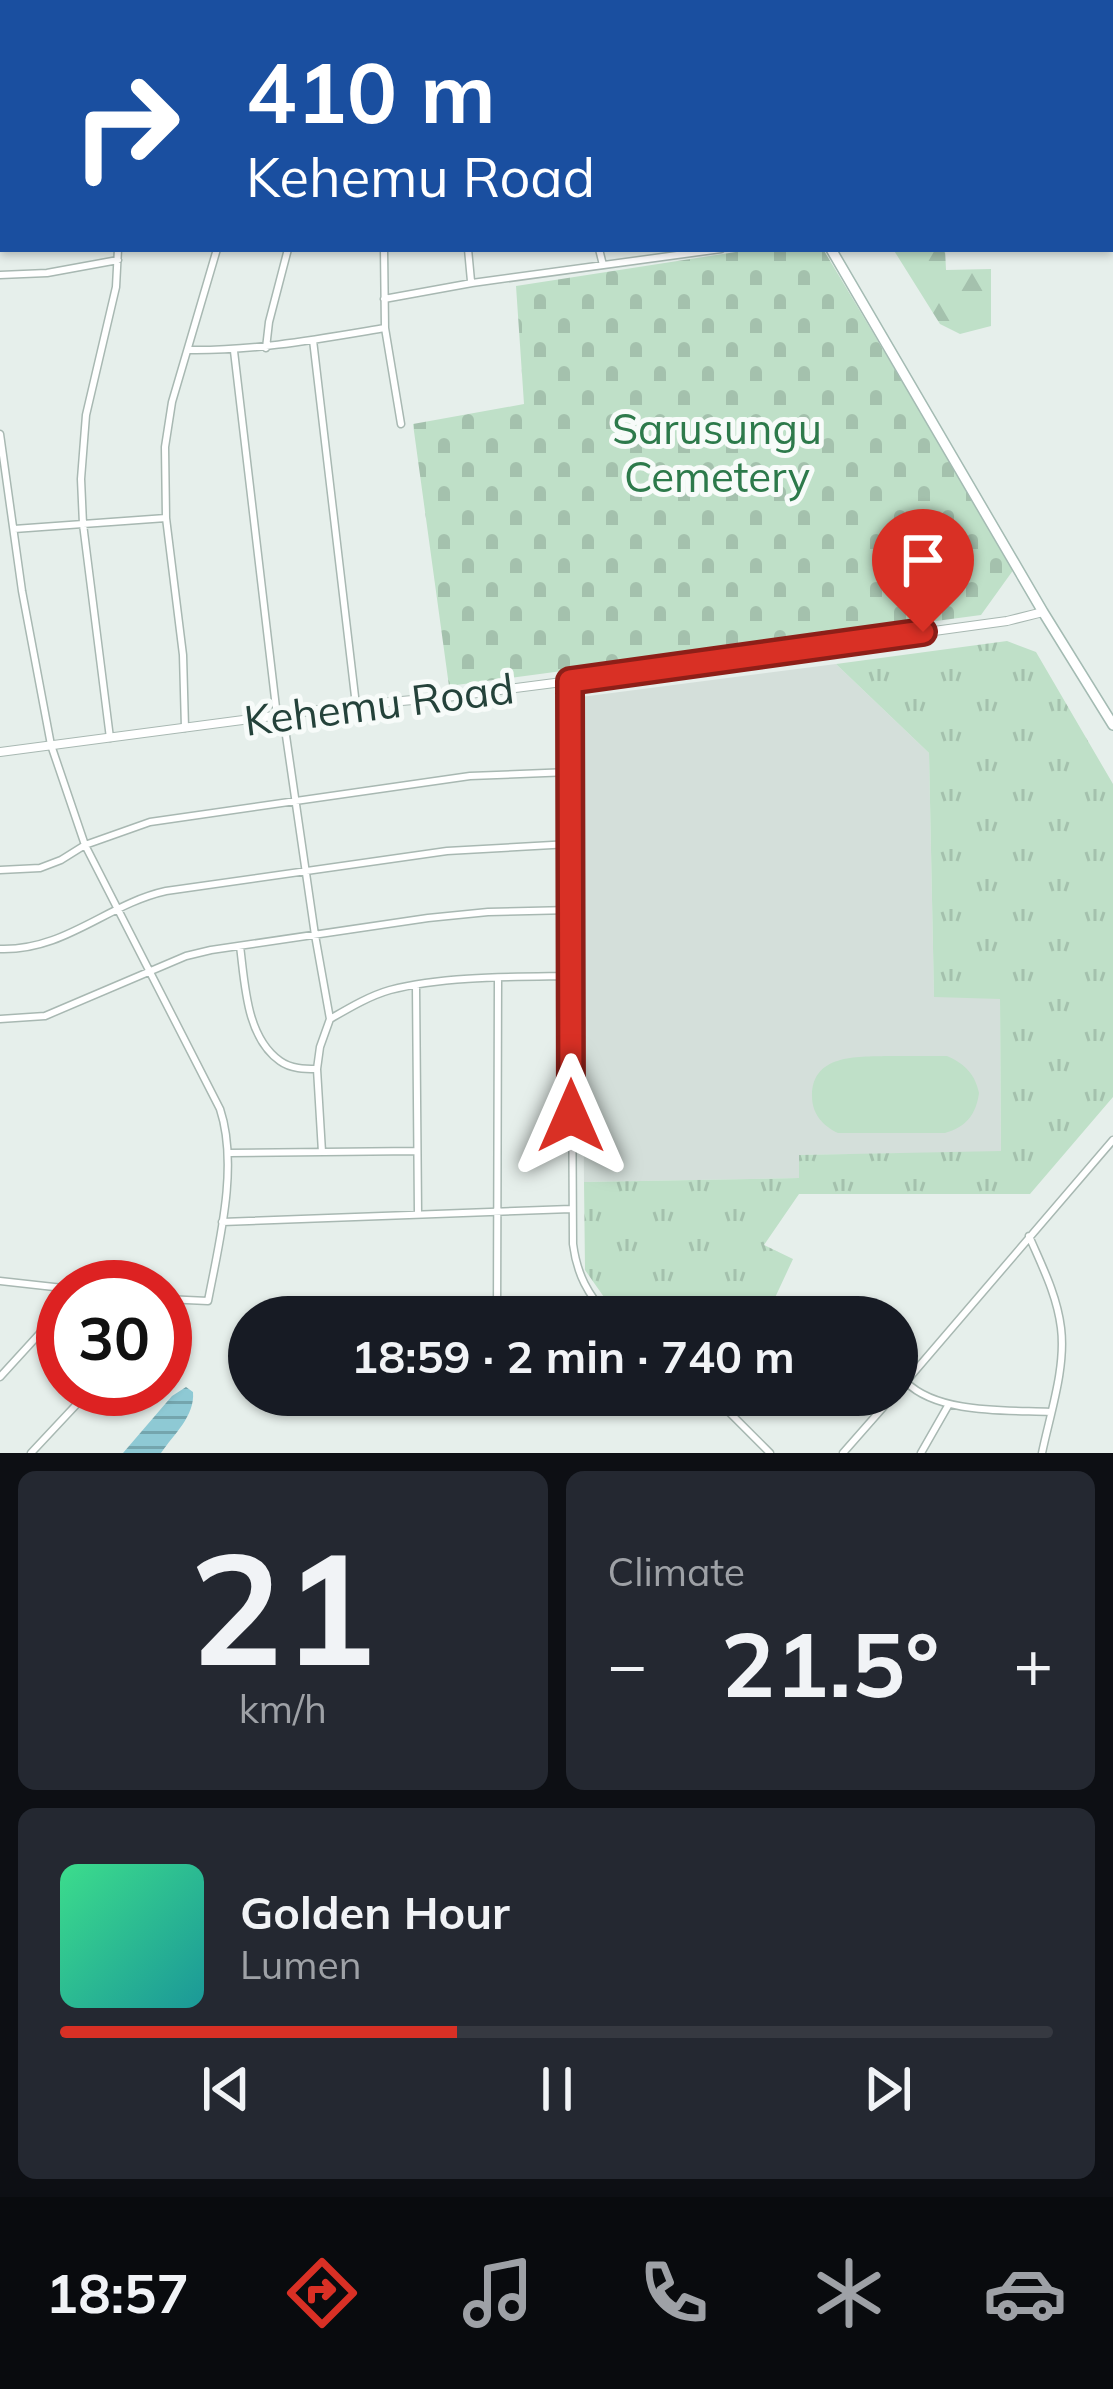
<!DOCTYPE html>
<meta charset="utf-8">
<style>
body{margin:0;font-family:Mulish,sans-serif;background:#242831;color:#f1f3f6;height:100vh;display:flex;flex-direction:column;font-size:45px;white-space:nowrap}
*{box-sizing:border-box;margin:0}
p{font-size:39px;color:#9ea1a6}
.icon{flex:none;width:66px;height:66px;fill:none;stroke:currentColor;stroke-width:2;stroke-linecap:round;stroke-linejoin:round}
.map{position:relative;height:1453px;overflow:hidden}
.side{display:flex;flex-direction:column;gap:18px;padding:18px;background:#0d0f14;flex:1}
.side>*{flex:none}
.guide{position:absolute;left:0px;top:0px;width:1113px;height:252px;box-shadow:0 3px 9px #0004;background:#1a4fa0;color:#fff;overflow:hidden}
.speed{position:absolute;left:36px;top:1260px;display:flex;gap:24px;font-size:60px;font-weight:700;text-align:center}
.speed>*{display:grid;place-content:center;width:156px;height:156px;border-radius:50%;background:#171b24;box-shadow:0 3px 9px #0004;line-height:1}
.speed .limit{border:18px solid #d22;background:#fff;color:#111}
.pin{position:absolute;display:grid;place-items:center;width:102px;height:102px;color:#fff;margin:-123px -51px;border-radius:50% 50% 50% 0;rotate:-45deg;box-shadow:0 0 12px #0007}
.pin .icon{rotate:45deg}
.me{position:absolute;width:132px;margin:-66px;rotate:0deg;stroke-linejoin:round;filter:drop-shadow(0 0 9px #0008)}
.turn{display:flex;align-items:center;gap:42px;height:252px;padding:0 48px;font-size:54px}
.turn .icon{width:156px;height:156px;stroke-width:2.5}
.turn b{display:block;font-size:84px;line-height:102px}
.big{font-size:90px;font-weight:700;line-height:1.1}
.side .card{flex:1;display:flex;flex-direction:column;justify-content:center;gap:18px;min-width:0;padding:0 42px;border-radius:18px;background:#242831}
.side .dial{align-items:center;gap:0}
.dial b{font-size:156px;line-height:1}
.song{display:flex;align-items:center;gap:36px}
.cover{width:144px;height:144px;border-radius:18px;background:linear-gradient(135deg,hsl(150 70% 55%),hsl(180 70% 35%))}
.played{height:12px;border-radius:6px;background:linear-gradient(90deg,#d93025 40%,#363941 40%)}
.keys{display:flex;justify-content:space-around;direction:ltr}
.heat{display:flex;justify-content:space-between;align-items:center;font-size:66px;direction:ltr}
.side .tiles{flex:1;display:grid;gap:18px;grid-template-columns:1fr 1fr}
.card:last-child{grid-column:span 2}
.trip{position:absolute;left:228px;top:1296px;width:690px;height:120px;border-radius:60px;background:#171b24;box-shadow:0 3px 9px #0004;font-weight:700;line-height:120px;text-align:center}
.menu{display:flex;height:192px;justify-content:space-around;align-items:center;background:#090b0e;color:#9ea1a6}
.menu .icon{width:84px;height:84px}
.menu .current{color:#d93025}
.menu b{font-size:54px;color:#f1f3f6}
.map>svg:first-child{display:block}
</style>
<div class="map">
<svg width="1113" height="1453" viewBox="0 0 1113 1453">
<defs>
<pattern id="grass-tufts" width="24" height="20" patternUnits="userSpaceOnUse" patternTransform="scale(3)"><rect width="24" height="20" fill="#bfe0c8"/><path d="M3 7l-1-3M5 7V3M7 7l1-3M15 17l-1-3M17 17v-4M19 17l1-3" fill="none" stroke="#a4c1ad"/></pattern>
<pattern id="forest-firs" width="22" height="20" patternUnits="userSpaceOnUse" patternTransform="scale(3)"><rect width="22" height="20" fill="#bfe0c8"/><path d="M5 1l3.5 6h-7zM16 11l3.5 6h-7z" fill="#a4c1ad"/></pattern>
<pattern id="cemetery-stones" width="16" height="16" patternUnits="userSpaceOnUse" patternTransform="scale(3)"><rect width="16" height="16" fill="#bfe0c8"/><path d="M2 7V4a2 2 0 0 1 4 0v3zM10 15v-3a2 2 0 0 1 4 0v3z" fill="#a4c1ad"/></pattern>
<pattern id="water-rules" width="6" height="5" patternUnits="userSpaceOnUse" patternTransform="scale(3)"><rect width="6" height="5" fill="#8ec9d4"/><path d="M0 2.5h6" fill="none" stroke="#74a5ad"/></pattern>
</defs>
<rect width="100%" height="100%" fill="#e6efeb"/>
<!-- built -->
<path fill="#d4dfda" d="M836 664 929 753 934 996 1000 998 1001 1152 800 1155 799 1178 584 1182 581 697Z"/>
<!-- grass -->
<path fill="url(#grass-tufts)" d="M1007 641 1036 652 1113 784V1097L1030 1194H799L764 1245 793 1259 766 1317H618L585 1270 584 1182 799 1178V1155L1001 1151 1000 999 934 997 929 753 836 664Z"/>
<!-- forest -->
<path fill="url(#forest-firs)" d="M893 249H945L946 270 991 269V326L960 334 940 324Z"/>
<!-- cemetery -->
<path fill="url(#cemetery-stones)" d="M755 249H823L1014 569 981 615 449 686 413 424 524 404 516 286Z"/>
<!-- pitch -->
<path fill="#bfe0c8" d="M947 1056C965 1064 975 1074 979 1093 976 1115 966 1127 945 1133H838C823 1126 812 1114 812 1096 812 1054 857 1057 887 1056 907 1056 927 1056 947 1056Z"/>
<!-- water -->
<path fill="url(#water-rules)" d="M186 1387 193 1392C195 1416 174 1434 161 1453H123L172 1396Z"/>
<g fill="none" stroke-linecap="round" stroke-linejoin="round">
<defs>
<path id="minor" d="M87 0V3
M213 0V3
M369 0V3
M444 0V3
M522 0 523 3
M194 3 207 0
M280 3 281 0
M0 35H3
M0 109H3
M0 181H3
M384 249 385 328 401 424
M468 249 471 281
M599 249 603 265
M0 275 47 273 118 260
M384 299 472 283 721 249
M313 340 356 705
M266 348 269 322 288 249
M188 350C255 351 319 339 385 328
M234 351 277 716
M0 434 22 591 51 745 85 845 220 1109C239 1166 219 1243 208 1301L165 1299
M14 529 166 518
M570 681 573 1244C577 1275 588 1294 608 1317
M283 715 315 935 330 1019 320 1047 317 1069 322 1152
M185 728 183 655 166 518 165 447 172 402 217 249
M110 738 83 524 81 479 86 415 116 287 118 249
M0 870 40 868 61 860 85 845 150 822 470 776 570 772
M240 946C245 984 246 1037 280 1061 291 1069 305 1069 317 1069
M0 949C65 951 107 904 166 891L447 851 570 844
M416 986 418 1213
M0 1019 45 1016 186 956 211 950 428 918 488 912 571 910
M330 1019C349 1008 369 996 390 990 445 976 514 977 571 976
M229 1153 417 1151
M222 1222 571 1209
M1029 1236C1042 1266 1057 1295 1061 1328 1066 1368 1050 1414 1042 1453
M0 1281 63 1288
M497 1317 498 978
M0 1377 63 1308
M906 1382C938 1414 1007 1410 1050 1412
M897 1392 1113 1140
M712 1395 770 1453
M31 1453 91 1389
M843 1453 894 1395
M921 1453 949 1404"/>
<path id="tertiary" d="M0 752 356 705 447 697 570 681 1007 621 1043 612"/>
<path id="secondary" d="M682 0 684 3
M831 249 1043 612 1113 725"/>
</defs>
<!-- minor casing -->
<use href="#minor" stroke="#a8b8b2" stroke-width="9"/>
<!-- tertiary casing -->
<use href="#tertiary" stroke="#a8b8b2" stroke-width="10"/>
<!-- secondary casing -->
<use href="#secondary" stroke="#a4bbb3" stroke-width="12"/>
<!-- minor -->
<use href="#minor" stroke="#fff" stroke-width="6"/>
<!-- tertiary -->
<use href="#tertiary" stroke="#fff" stroke-width="8"/>
<!-- secondary -->
<use href="#secondary" stroke="#fff" stroke-width="9"/>
</g>
<g fill="none" stroke-linecap="round" stroke-linejoin="round">
<defs>
<path id="route" d="M571 1116 570 681 923 632"/>
</defs>
<!-- route casing -->
<use href="#route" stroke="#8d1f18" stroke-width="30"/>
<!-- route -->
<use href="#route" stroke="#d93025" stroke-width="21"/>
</g>
<g text-anchor="middle" dominant-baseline="central" stroke-width="10" stroke-linejoin="round" paint-order="stroke">
<!-- park labels -->
<g font-size="42" fill="#2d7a4b" stroke="#f7fbf9">
<text x="717" y="428">Sarusungu<tspan x="717" dy="48">Cemetery</tspan></text>
</g>
<!-- street labels -->
<g font-size="42" fill="#24423a" stroke="#f7fbf9">
<text transform="translate(379 704) rotate(-7)">Kehemu Road</text>
</g>
</g>
</svg>
<div class="speed"><div class="limit">30</div></div>
<div class="pin" style="left:923px;top:632px;background:#d93025"><svg class="icon" aria-label="arrive" viewBox="0 0 24 24"><path d="M6 21V4h12l-3 4 3 4H6"/></svg></div>
<svg class="me" style="left:571px;top:1116px" viewBox="-20 -20 40 40"><path d="M0-17L14 15 0 8-14 15z" fill="#d93025" stroke="#fff" stroke-width="4"/></svg>
<div class="trip">18:59 · 2 min · 740 m</div>
<div class="guide">
<div class="turn"><svg class="icon" aria-label="right" viewBox="0 0 24 24"><path d="M7 20v-9h11M14 6l5 5-5 5"/></svg><div><b>410 m</b>Kehemu Road</div></div>
</div>
</div>
<section class="side">
<div class="tiles">
<div class="card dial"><b>21</b><p>km/h</p></div>
<div class="card"><p>Climate</p>
<div class="heat"><a>−</a><b class="big">21.5°</b><a>+</a></div>
</div>
<div class="card">
<div class="song"><i class="cover"></i><div><b>Golden Hour</b><p>Lumen</p></div></div>
<div class="played"></div>
<div class="keys"><svg class="icon" aria-label="previous" viewBox="0 0 24 24"><path d="M18 5L8 12l10 7zM5 5v14"/></svg><svg class="icon" aria-label="pause" viewBox="0 0 24 24"><path d="M8 5v14M16 5v14"/></svg><svg class="icon" aria-label="next" viewBox="0 0 24 24"><path d="M6 5l10 7-10 7zM19 5v14"/></svg></div>
</div>
</div>
</section>
<nav class="menu">
<b>18:57</b>
<svg class="icon current" aria-label="directions" viewBox="0 0 24 24"><path d="M12 3l9 9-9 9-9-9zM9 14v-3h6M13 9l2 2-2 2"/></svg>
<svg class="icon" aria-label="music" viewBox="0 0 24 24"><path d="M9 18V5l10-2v13"/><circle cx="6" cy="18" r="3"/><circle cx="16" cy="16" r="3"/></svg>
<svg class="icon" aria-label="phone" viewBox="0 0 24 24"><path d="M5 4h4l2 5-3 2q2 4 5 5l2-3 5 2v4C11 20 4 13 5 4z"/></svg>
<svg class="icon" aria-label="climate" viewBox="0 0 24 24"><path d="M12 3v18M4 7l16 10M4 17L20 7"/></svg>
<svg class="icon" aria-label="car" viewBox="0 0 24 24"><path d="M5 17H2v-5l4-1 3-4h7l3 4 3 1v5h-3M9 17h6M6 11h13"/><circle cx="7" cy="17" r="2"/><circle cx="17" cy="17" r="2"/></svg>
</nav>
